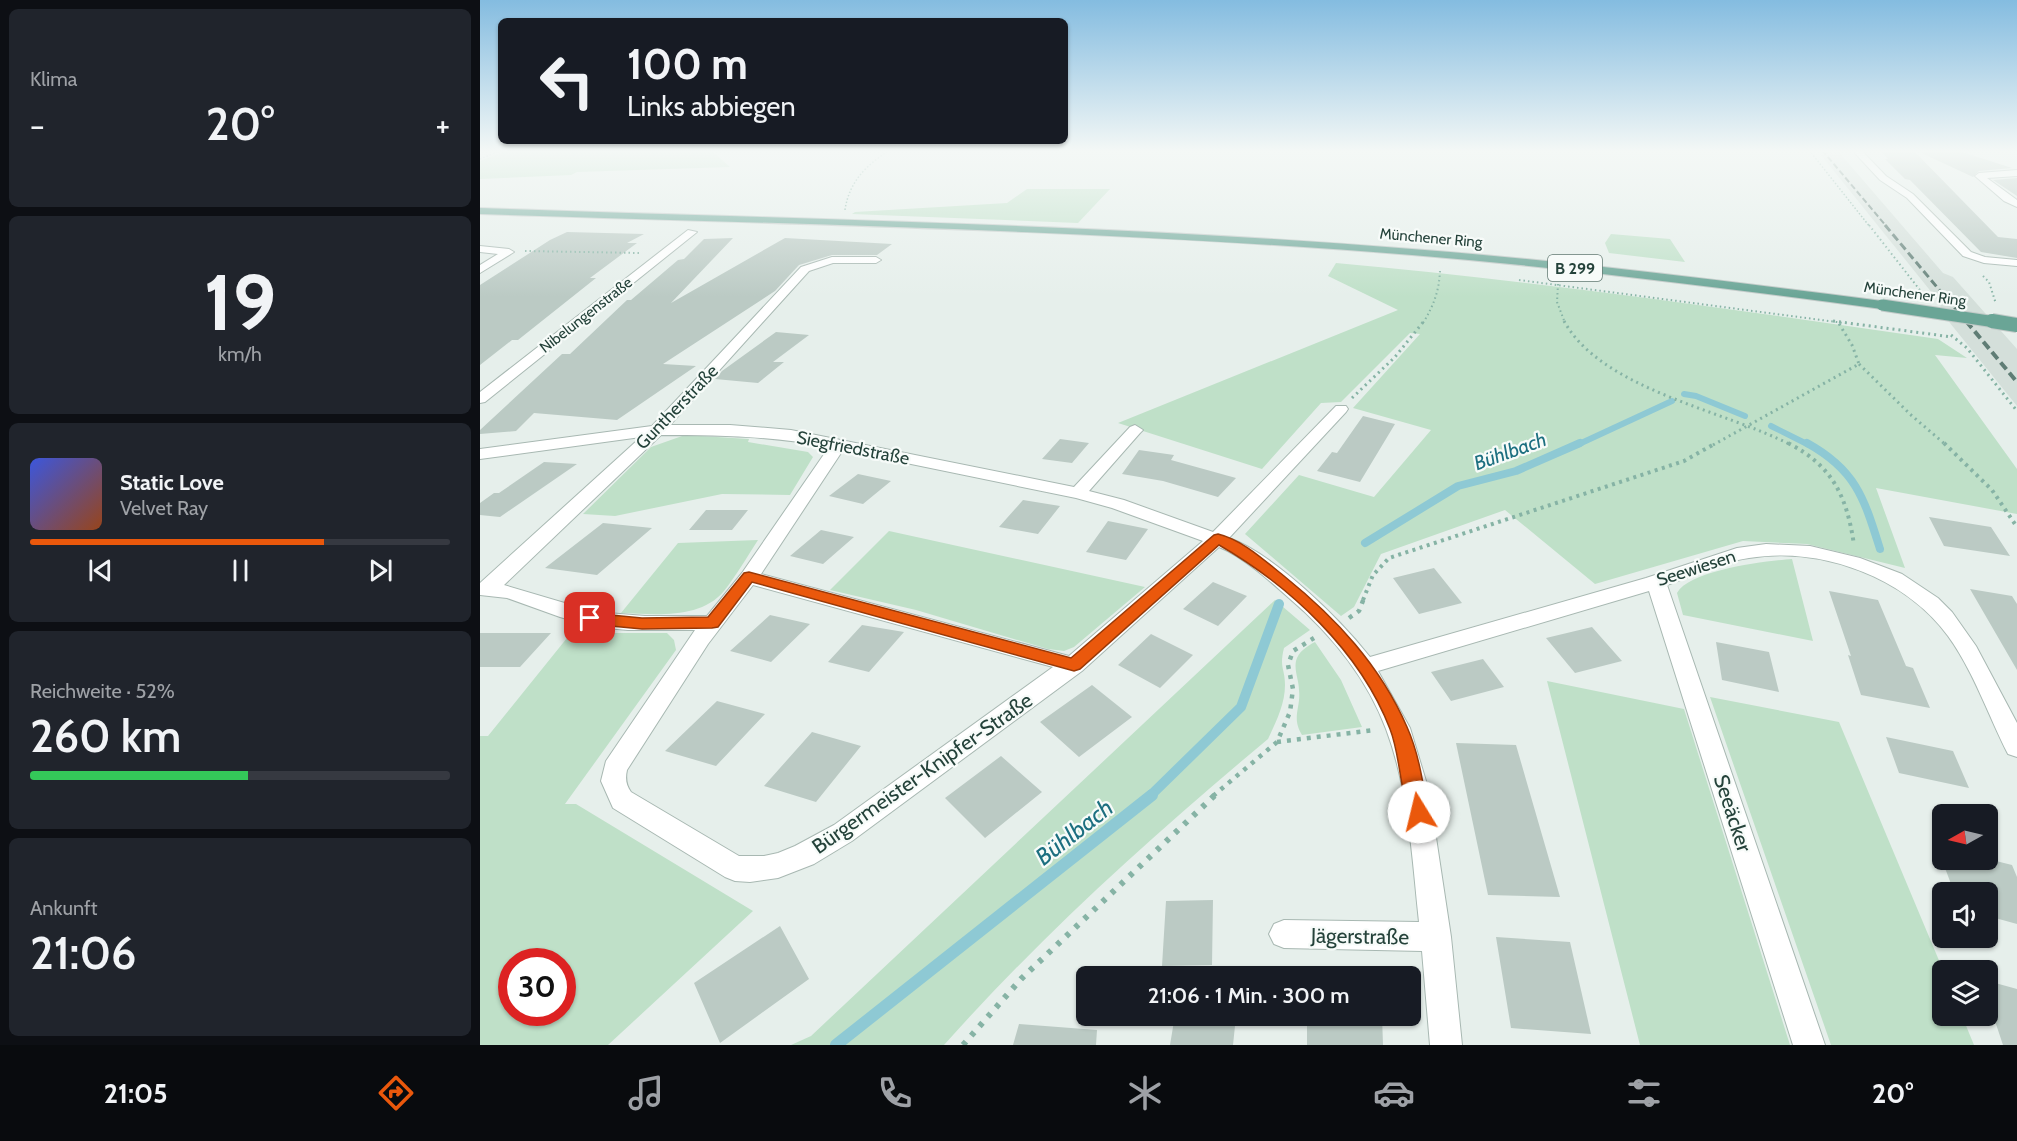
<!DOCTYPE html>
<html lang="de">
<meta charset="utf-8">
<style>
body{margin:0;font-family:Cabin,sans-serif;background:#20242c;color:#f1f3f6;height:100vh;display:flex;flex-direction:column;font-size:22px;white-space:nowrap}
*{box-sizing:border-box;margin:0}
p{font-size:20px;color:#9ea1a6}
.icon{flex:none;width:33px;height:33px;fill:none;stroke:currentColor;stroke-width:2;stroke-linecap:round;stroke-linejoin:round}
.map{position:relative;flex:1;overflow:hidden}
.details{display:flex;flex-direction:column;gap:9px;padding:9px;background:#0d0f14;width:480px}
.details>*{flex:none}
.top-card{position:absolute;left:18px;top:18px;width:570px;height:126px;border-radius:9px;box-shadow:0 2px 4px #0004;background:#171b24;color:#f1f3f6;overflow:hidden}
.needle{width:39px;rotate:262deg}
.tools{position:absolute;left:1452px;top:804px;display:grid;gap:12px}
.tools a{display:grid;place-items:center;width:66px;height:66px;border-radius:9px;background:#171b24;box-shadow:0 2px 4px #0004;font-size:30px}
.speed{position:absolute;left:18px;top:948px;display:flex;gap:12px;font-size:30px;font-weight:700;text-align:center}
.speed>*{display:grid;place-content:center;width:78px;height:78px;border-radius:50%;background:#171b24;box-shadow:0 2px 4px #0004;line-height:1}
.speed .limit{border:9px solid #d22;background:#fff;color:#111}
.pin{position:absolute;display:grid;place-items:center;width:51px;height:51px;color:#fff;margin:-26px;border-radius:12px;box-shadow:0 3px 9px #0006}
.me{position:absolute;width:66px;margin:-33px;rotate:351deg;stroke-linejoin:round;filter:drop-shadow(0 0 4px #0008)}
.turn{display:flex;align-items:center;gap:21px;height:126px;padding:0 30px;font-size:27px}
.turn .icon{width:78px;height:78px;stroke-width:2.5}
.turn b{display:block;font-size:42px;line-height:51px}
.big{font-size:45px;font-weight:600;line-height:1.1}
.details .card{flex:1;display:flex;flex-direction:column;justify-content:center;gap:9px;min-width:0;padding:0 21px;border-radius:9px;background:#20242c}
.details .dial{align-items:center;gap:0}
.dial b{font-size:78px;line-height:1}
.song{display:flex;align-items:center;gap:18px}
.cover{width:72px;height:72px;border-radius:9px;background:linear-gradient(135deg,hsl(230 70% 55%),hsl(20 70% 35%))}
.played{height:6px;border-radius:3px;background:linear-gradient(90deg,#ea580c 70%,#363941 70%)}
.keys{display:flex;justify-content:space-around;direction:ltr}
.heat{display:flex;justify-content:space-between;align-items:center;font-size:33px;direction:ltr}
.charge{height:9px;border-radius:4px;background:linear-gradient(90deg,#34c759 52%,#363941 0)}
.trip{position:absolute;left:596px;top:966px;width:345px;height:60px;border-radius:9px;background:#171b24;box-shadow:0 2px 4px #0004;font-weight:600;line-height:60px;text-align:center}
.menu{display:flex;height:96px;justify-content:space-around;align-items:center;background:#090b0e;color:#9ea1a6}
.menu .icon{width:42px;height:42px}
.menu .selected{color:#ea580c}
.menu b{font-size:27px;color:#f1f3f6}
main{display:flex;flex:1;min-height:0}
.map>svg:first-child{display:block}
</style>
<main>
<section class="details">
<div class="card"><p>Klima</p>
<div class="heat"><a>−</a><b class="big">20°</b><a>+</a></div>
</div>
<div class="card dial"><b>19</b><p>km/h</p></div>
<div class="card">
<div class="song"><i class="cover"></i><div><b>Static Love</b><p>Velvet Ray</p></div></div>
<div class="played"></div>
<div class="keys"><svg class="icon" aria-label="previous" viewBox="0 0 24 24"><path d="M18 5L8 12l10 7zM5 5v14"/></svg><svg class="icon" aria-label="pause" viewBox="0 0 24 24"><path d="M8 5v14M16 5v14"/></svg><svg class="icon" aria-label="next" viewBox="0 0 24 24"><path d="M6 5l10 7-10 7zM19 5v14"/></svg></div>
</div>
<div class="card"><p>Reichweite · 52%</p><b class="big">260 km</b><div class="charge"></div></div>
<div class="card"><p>Ankunft</p><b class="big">21:06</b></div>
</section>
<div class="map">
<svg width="1537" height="1045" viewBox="0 0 1537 1045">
<rect width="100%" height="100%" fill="#e6efeb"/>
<!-- built -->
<path fill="#d4dfda" d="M1337 150H1357L1463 273 1473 277 1537 349V406L1470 323 1460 308 1461 304Z"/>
<!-- green -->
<path fill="#bfe0c8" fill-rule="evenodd" d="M27 150H231L250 167 97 172 91 175 0 179V161Z
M547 189H630L598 223 372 214 375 212 527 203Z
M1131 234 1190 239 1205 262 1129 253 1125 243Z
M856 263C1057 281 1258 310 1458 339L1487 358 1455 355 1537 469V514L1396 488 1425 568 1327 544 1263 541 1115 584 1025 510 901 554 874 607 861 616 765 534 819 475 894 497 951 430 873 408 940 334 930 333 861 402 841 403 782 469 638 423 918 310 848 276Z
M205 435 269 439 268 442 328 452 333 457 310 495 242 494 135 516 103 514 171 447Z
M409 531 665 587 594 647 584 651 568 649 436 610 350 590Z
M278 540C267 557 256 576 244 591 220 620 174 614 141 613L198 543Z
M1312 559 1333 641 1203 615 1197 593C1210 570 1286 561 1312 559Z
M795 600 830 630 804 648C799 668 805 668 805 685 805 704 796 722 788 739 674 834 563 934 464 1045H311L331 1036Z
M91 633H187L194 640 196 650 85 804H96L273 911 128 1045H0V736H8ZM32 962H82V1012H32Z
M835 642 861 680 882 727 822 735C811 717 821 708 819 690 819 680 814 671 816 661 818 652 827 646 835 642Z
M1067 681 1204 709 1310 1045H1160Z
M1230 697 1359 722 1463 970 1462 1016H1482L1494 1045H1351Z"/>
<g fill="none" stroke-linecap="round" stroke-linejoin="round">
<!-- stream-far3 -->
<path stroke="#8ec9d4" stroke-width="6" d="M1204 394 1216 396 1265 416
M1291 426 1329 445
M1097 445 1192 401"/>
<!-- stream-far2 -->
<path stroke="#8ec9d4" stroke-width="8" d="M1327 443C1376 470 1384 498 1400 549
M885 543 978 486 1036 471 1100 443"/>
<!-- stream-far1 -->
<path stroke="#8ec9d4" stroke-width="10" d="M670 796 761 707 799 604"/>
<!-- stream -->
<path stroke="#8ec9d4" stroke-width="12" d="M356 1045 672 795"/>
</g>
<!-- building -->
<path fill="#bbcac4" d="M1400 150H1433L1518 237 1537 239V258L1501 252 1430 180 1425 179 1405 159H1408Z
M1435 150H1476L1532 168 1499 171 1493 177Z
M1537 178V196L1513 180Z
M87 232 164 234 147 243H157L110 278H116L38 340H32L0 365V285L70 240Z
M253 238 191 303 305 238 412 244 397 255H352L319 265 295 291 183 364 216 366 137 420 54 413 36 431 0 434V430L82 354H90L147 300H151L198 260 204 259 224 239Z
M296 332 329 335 293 362H304L278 383 235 379 242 371Z
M883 416 915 424 880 482 837 471 852 452 857 453Z
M580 439 609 443 592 463 562 459Z
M659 450 694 455 691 460 756 478 738 497 683 481 642 474Z
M64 462 97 464 20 517 0 515V503L14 493H19Z
M378 474 411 481 383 504 349 496Z
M543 500 580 506 558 534 519 527Z
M226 510H268L252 530H209Z
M1449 517 1511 527 1530 556 1464 546Z
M628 521 668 529 646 560 606 552Z
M123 523 172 528 117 575 65 568Z
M341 530 374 537 343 564 310 556Z
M954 568 982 603 939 614 913 578Z
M733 582 767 596 738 626 703 609Z
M1490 589 1532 596 1537 604V670Z
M1349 591 1398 600 1426 666 1433 668 1450 708 1381 695 1368 655 1371 656Z
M290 615 330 624 291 662 250 651Z
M382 625 424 632 389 672 348 662Z
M1112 627 1142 661 1095 673 1066 638Z
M0 633H71L40 667H0Z
M671 634 713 655 680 688 638 665Z
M1236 642 1289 652 1299 692 1242 680Z
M1003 659 1024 687 971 701 951 672Z
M612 685 652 717 599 757 560 722Z
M237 701 285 714 236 766 185 751Z
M332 732 381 746 336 802 284 786Z
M1406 737 1473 751 1489 788 1419 773Z
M976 743 1036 745 1080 897 1008 895Z
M521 756 562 792 505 838 465 798Z
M1508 859 1532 865 1537 877V924L1508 916V892H1474L1462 860Z
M733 900 732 965 682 966 686 901Z
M300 926 329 979 240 1043 214 983Z
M1016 937 1090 942 1111 1034 1031 1028Z
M1508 981 1537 989V1045H1523L1508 1000Z
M827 1016H902L903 1045H827Z
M694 1021 755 1026 753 1045H690Z
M539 1024 617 1030 616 1045H533Z"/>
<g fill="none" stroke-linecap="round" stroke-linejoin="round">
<defs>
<path id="minor" d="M1372 150H1381L1406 176 1433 194 1491 252 1505 257 1537 260V266L1504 263 1483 256 1427 198 1400 180Z
M1537 170V176L1507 178 1537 200V207L1524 201 1495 176 1499 173Z
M208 230 217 232 5 402 0 403V392Z
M0 246 29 249 34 252 0 273V265L18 254 0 252Z
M352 257H396L401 260 396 263H353L329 271 190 425H250L311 430 594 487 650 427 655 425 663 430 660 433 609 491 644 500 733 532 856 406H866L868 409 866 412 749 538C794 554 860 619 890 657L1166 578 1257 548 1286 544 1330 546 1380 558 1422 574 1458 598 1472 612 1496 646 1537 723V757L1528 754C1508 715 1494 672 1468 636 1425 577 1341 546 1269 558 1240 562 1214 576 1187 585L1345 1045H1313L1169 591 898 671 930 728 949 791 971 937 982 1045H950L942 951 804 948 794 944 789 934 794 924 804 920 939 922C932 858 929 790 906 729 887 678 850 633 809 598 790 581 762 556 739 547L602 671 372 841 334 864 298 878 270 882 255 881 245 877 133 808 121 781 126 761 215 630H148L115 627 80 617 27 598 0 595V583L161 437 0 459V449L172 426 321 267ZM181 435C238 435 293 436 349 447L262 573 227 616H165L115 612 24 585ZM363 450 596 498 632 508 723 541 589 656 281 574ZM273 585 573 667 354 825 315 846 298 853 284 856H259L151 792C146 785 145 779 147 770L228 644Z"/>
<path id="major" d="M0 208C311 219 622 224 932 249 1089 261 1246 281 1402 301L1408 305 1402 309C1246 288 1089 268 932 255 622 230 311 224 0 214Z"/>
</defs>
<!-- minor casing -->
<use href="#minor" stroke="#a8b8b2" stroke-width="2"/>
<!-- major casing -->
<use href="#major" stroke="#c2cac8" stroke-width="2"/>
<!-- path-far5 -->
<path stroke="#86b3a5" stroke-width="1.5" stroke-dasharray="1.5 2" stroke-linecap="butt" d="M1329 150 1390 227
M0 159 22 150
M365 210C369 182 386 165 410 150"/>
<!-- path-far4 -->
<path stroke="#86b3a5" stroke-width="2" stroke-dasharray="1.5 3" stroke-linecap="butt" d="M1389 225 1443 294
M45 251 160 253
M1503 276 1509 282 1516 304
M1039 280 1364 323
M1078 284 1077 302 1085 323
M943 323C954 305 959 291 960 271"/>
<!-- path-far3 -->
<path stroke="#86b3a5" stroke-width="3" stroke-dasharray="2 4" stroke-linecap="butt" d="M1084 321C1122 390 1244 410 1311 445
M1353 321 1472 337
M1471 335 1487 348 1537 411
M1379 364 1431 415 1466 445
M872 398 915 357 944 321
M1233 445 1379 364 1372 345 1358 322"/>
<!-- path-far2 -->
<path stroke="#86b3a5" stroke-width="4" stroke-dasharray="3 4.5" stroke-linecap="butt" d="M1308 443C1353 466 1367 497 1374 545
M1464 443 1512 490 1537 527
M883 600 893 575 909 558 1204 461 1236 443"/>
<!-- path-far1 -->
<path stroke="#86b3a5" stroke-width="4.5" stroke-dasharray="4 6" stroke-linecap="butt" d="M869 618 879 611 884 598
M797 742 894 730
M733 796 797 742 810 712 813 689 808 665 813 651 834 638"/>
<!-- path -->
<path stroke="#86b3a5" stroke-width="6" stroke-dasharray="4.5 8" stroke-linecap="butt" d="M483 1045 541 979 735 795"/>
<!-- minor -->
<use href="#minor" fill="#fff" fill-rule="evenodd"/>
<!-- major -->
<use href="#major" fill="#6aa596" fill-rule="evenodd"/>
<!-- rail-far2 -->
<path stroke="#5f7d75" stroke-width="2" stroke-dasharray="6 3" stroke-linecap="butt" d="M1342 150 1407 227"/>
<!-- rail-far1 -->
<path stroke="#5f7d75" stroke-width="3" stroke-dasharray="8 4" stroke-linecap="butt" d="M1405 225 1487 323"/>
<!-- rail -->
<path stroke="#5f7d75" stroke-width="4" stroke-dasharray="9 4.5" stroke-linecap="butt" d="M1486 321 1537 382"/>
<defs>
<path id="major-bridge-far1" d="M1402 305 1522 323"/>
<path id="major-bridge" d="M1512 321 1537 325"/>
</defs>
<!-- major-bridge-far1 casing -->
<use href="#major-bridge-far1" stroke="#c2cac8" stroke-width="13" stroke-linecap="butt"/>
<!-- major-bridge casing -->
<use href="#major-bridge" stroke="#c2cac8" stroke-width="16" stroke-linecap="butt"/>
<!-- major-bridge-far1 -->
<use href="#major-bridge-far1" stroke="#6aa596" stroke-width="11"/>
<!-- major-bridge -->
<use href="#major-bridge" stroke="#6aa596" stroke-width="14"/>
</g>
<!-- sky -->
<linearGradient id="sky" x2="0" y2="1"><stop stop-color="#84bce0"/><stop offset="0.51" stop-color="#f4f8f6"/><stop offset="1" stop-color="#f4f8f6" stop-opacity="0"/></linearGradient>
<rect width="1537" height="297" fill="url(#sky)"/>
<!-- route -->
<path fill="#ea580c" stroke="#983908" stroke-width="1.5" d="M738 534C763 540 785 561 804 576 856 618 900 665 927 727 939 754 943 783 948 812L946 818 939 820 932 818C919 792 921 757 910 729 880 651 810 586 739 545L600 669 594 671 272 582 238 627 232 628 162 629 110 624 104 622 102 618 104 615 110 613 162 618 228 617 264 573 269 572 591 658 734 535Z"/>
<g text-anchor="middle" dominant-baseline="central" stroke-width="4.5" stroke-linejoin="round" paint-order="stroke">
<!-- far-street labels -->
<g font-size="15" fill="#24423a" stroke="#f7fbf9">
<text transform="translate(951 238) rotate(5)">Münchener Ring</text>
<text transform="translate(1435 294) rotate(8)">Münchener Ring</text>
<text transform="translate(106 315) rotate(-38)">Nibelungenstraße</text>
</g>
<!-- shield labels -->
<rect fill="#f7fbf9" stroke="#637a73" stroke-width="1.5" x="1068" y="255" width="54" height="26" rx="4.5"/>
<g font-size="16" font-weight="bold" fill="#24423a">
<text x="1095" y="268">B 299</text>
</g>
<!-- street labels -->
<g font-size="18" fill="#24423a" stroke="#f7fbf9">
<text transform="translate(197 407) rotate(-46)">Guntherstraße</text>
<text transform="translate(373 448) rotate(11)">Siegfriedstraße</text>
<text transform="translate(1216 568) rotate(-18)">Seewiesen</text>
</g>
<!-- water labels -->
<g font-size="20" font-style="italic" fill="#1c6f80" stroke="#f7fbf9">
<text transform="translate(1030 451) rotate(-20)">Bühlbach</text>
</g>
<!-- near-street labels -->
<g font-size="21" fill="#24423a" stroke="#f7fbf9">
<text transform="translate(442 773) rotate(-35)">Bürgermeister-Knipfer-Straße</text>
<text transform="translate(1253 813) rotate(72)">Seeäcker</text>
<text transform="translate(880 936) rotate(1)">Jägerstraße</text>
</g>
<!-- near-water labels -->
<g font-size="24" font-style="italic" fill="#1c6f80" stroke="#f7fbf9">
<text transform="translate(594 832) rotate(-38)">Bühlbach</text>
</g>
</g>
</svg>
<div class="tools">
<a><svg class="needle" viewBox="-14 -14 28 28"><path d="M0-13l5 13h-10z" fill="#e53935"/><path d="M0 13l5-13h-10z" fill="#9ea1a6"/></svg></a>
<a><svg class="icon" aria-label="sound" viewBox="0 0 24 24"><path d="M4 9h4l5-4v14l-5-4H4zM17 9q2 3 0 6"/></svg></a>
<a><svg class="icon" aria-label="layers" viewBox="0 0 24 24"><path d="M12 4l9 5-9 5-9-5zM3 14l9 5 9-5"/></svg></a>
</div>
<div class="speed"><div class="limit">30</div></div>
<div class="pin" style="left:110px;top:618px;background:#d93025"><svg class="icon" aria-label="arrive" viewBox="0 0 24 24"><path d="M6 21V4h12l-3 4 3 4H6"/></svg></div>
<svg class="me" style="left:939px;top:812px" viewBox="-20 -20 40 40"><circle r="19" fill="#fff"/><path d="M0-13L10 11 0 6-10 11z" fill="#ea580c"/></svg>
<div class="trip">21:06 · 1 Min. · 300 m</div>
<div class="top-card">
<div class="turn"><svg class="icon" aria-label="left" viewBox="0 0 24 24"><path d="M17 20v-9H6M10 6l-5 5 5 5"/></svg><div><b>100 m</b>Links abbiegen</div></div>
</div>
</div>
</main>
<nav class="menu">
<b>21:05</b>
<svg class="icon selected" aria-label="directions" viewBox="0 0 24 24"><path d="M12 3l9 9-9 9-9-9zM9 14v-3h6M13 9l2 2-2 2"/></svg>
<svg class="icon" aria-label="music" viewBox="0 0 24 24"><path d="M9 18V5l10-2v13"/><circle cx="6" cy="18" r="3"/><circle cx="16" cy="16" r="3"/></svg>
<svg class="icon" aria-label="phone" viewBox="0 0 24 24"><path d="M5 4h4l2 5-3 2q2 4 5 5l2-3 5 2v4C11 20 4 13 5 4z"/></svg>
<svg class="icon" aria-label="climate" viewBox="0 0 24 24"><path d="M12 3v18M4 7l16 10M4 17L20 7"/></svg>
<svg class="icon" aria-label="car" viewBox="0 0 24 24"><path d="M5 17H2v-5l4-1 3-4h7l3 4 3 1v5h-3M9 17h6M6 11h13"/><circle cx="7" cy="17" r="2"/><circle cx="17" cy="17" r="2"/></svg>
<svg class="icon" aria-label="filters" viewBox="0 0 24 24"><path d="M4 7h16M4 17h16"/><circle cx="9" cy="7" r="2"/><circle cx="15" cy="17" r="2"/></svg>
<b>20°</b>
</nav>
